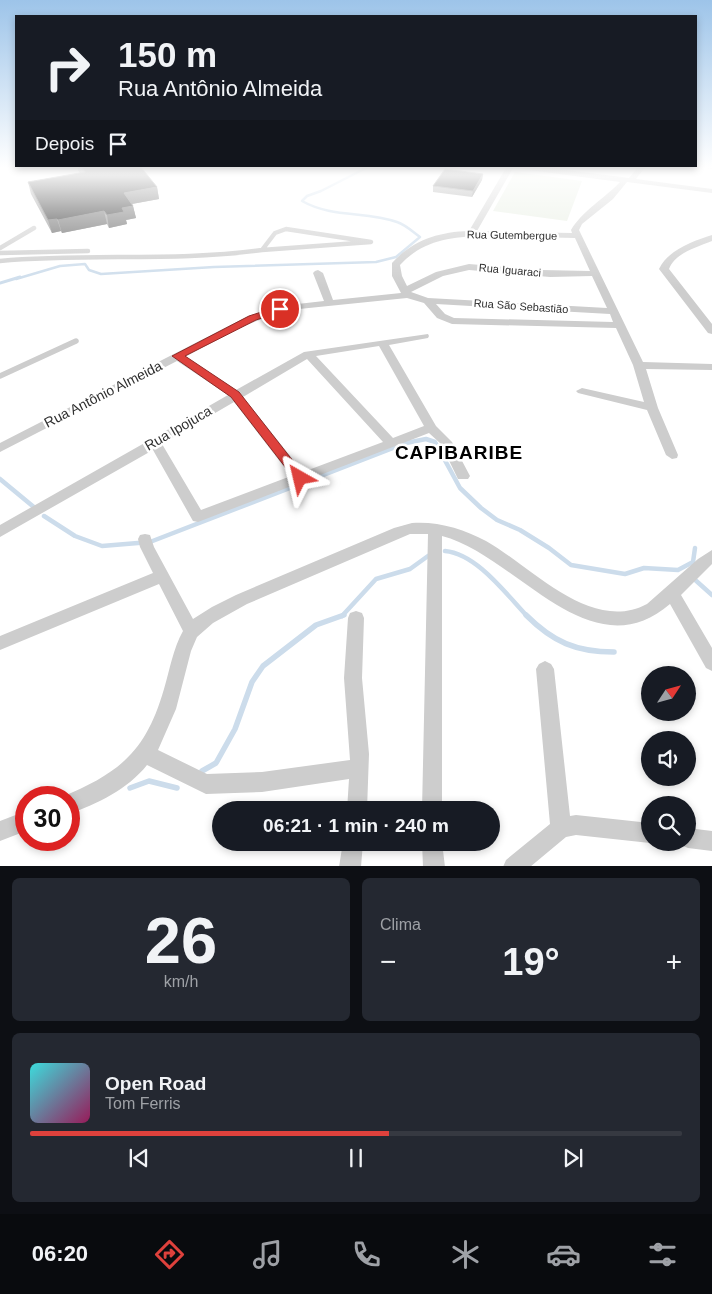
<!DOCTYPE html>
<html lang="pt">
<meta charset="utf-8">
<style>
body{margin:0;font-family:Arial,sans-serif;background:#242831;color:#f1f3f6;height:100vh;display:flex;flex-direction:column;font-size:19px;white-space:nowrap}
*{box-sizing:border-box;margin:0}
p{font-size:16px;color:#9ea1a6}
.icon{flex:none;width:28px;height:28px;fill:none;stroke:currentColor;stroke-width:2;stroke-linecap:round;stroke-linejoin:round}
.map{position:relative;height:866px;overflow:hidden}
.side{display:flex;flex-direction:column;gap:12px;padding:12px;background:#0d0f14;flex:1}
.side>*{flex:none}
.hud{position:absolute;left:15px;top:15px;width:682px;height:152px;border-radius:0px;box-shadow:0 2px 8px #0003;background:#171b24;color:#f1f3f6;overflow:hidden}
.needle{width:32px;rotate:54deg}
.tools{position:absolute;left:641px;top:666px;display:grid;gap:10px}
.tools a{display:grid;place-items:center;width:55px;height:55px;border-radius:50%;background:#171b24;box-shadow:0 2px 8px #0003;font-size:25px}
.speed{position:absolute;left:15px;top:786px;display:flex;gap:10px;font-size:25px;font-weight:700;text-align:center}
.speed>*{display:grid;place-content:center;width:65px;height:65px;border-radius:50%;background:#171b24;box-shadow:0 2px 8px #0003;line-height:1}
.speed .limit{border:8px solid #d22;background:#fff;color:#111}
.pin{position:absolute;display:grid;place-items:center;width:42px;height:42px;color:#fff;margin:-21px;border:2px solid #fff;border-radius:50%;box-shadow:0 1px 5px #0007}
.me{position:absolute;width:55px;margin:-28px;rotate:323deg;stroke-linejoin:round;filter:drop-shadow(0 0 4px #0008)}
.turn{display:flex;align-items:center;gap:18px;height:105px;padding:0 20px;font-size:22px}
.turn .icon{width:65px;height:65px;stroke-width:2.5}
.turn b{display:block;font-size:35px;line-height:42px}
.then{display:flex;align-items:center;height:48px;padding:0 20px;background:#0003;gap:10px;font-size:19px}
.big{font-size:38px;font-weight:700;line-height:1.1}
.side .tile{flex:1;display:flex;flex-direction:column;justify-content:center;gap:8px;min-width:0;padding:0 18px;border-radius:8px;background:#242831}
.side .dial{align-items:center;gap:0}
.dial b{font-size:65px;line-height:1}
.song{display:flex;align-items:center;gap:15px}
.cover{width:60px;height:60px;border-radius:8px;background:linear-gradient(135deg,hsl(180 70% 55%),hsl(330 70% 35%))}
.played{height:5px;border-radius:2px;background:linear-gradient(90deg,#de413c 55%,#363941 55%)}
.keys{display:flex;justify-content:space-around;direction:ltr}
.heat{display:flex;justify-content:space-between;align-items:center;font-size:28px;direction:ltr}
.side .tiles{flex:1;display:grid;gap:12px;grid-template-columns:1fr 1fr}
.tile:last-child{grid-column:span 2}
.trip{position:absolute;left:212px;top:801px;width:288px;height:50px;border-radius:25px;background:#171b24;box-shadow:0 2px 8px #0003;font-weight:700;line-height:50px;text-align:center}
.dock{display:flex;height:80px;justify-content:space-around;align-items:center;background:#090b0e;color:#9ea1a6}
.dock .icon{width:35px;height:35px}
.dock .on{color:#de413c}
.dock b{font-size:22px;color:#f1f3f6}
.map>svg:first-child{display:block}
</style>
<div class="map">
<svg width="712" height="867" viewBox="0 0 712 867">
<rect width="100%" height="100%" fill="#fff"/>
<!-- green -->
<path fill="#e5ecdf" d="M515 172 582 181 567 221 493 211Z"/>
<g fill="none" stroke-linecap="round" stroke-linejoin="round">
<!-- stream-far3 -->
<path stroke="#ccdceb" stroke-width="2.5" d="M16 279 60 266 85 264 89 270 101 274 214 267 376 262 396 257 420 237C413 232 406 225 397 222 366 211 332 218 302 201L307 196 321 191 370 166"/>
<!-- stream-far2 -->
<path stroke="#ccdceb" stroke-width="3" d="M0 283 20 277"/>
<!-- stream-far1 -->
<path stroke="#ccdceb" stroke-width="4.5" d="M0 479 35 508
M44 516 75 536 102 546 150 542 406 443 426 439 435 442 460 488 481 508 497 520 520 530 549 548 571 565 625 574 644 568 678 570 693 562 695 548
M445 551C477 554 506 594 527 616
M693 578 712 595
M342 616 376 579 410 569 428 556"/>
<!-- stream -->
<path stroke="#ccdceb" stroke-width="5.5" d="M526 615C553 642 576 652 614 652
M202 771 216 763 235 729 252 682 263 666 316 625 344 615
M130 788 149 781 177 788"/>
<!-- lane-far1 -->
<path stroke="#cdcdcd" stroke-width="4.5" d="M286 229 371 242 262 250 275 233Z
M0 248 34 228
M0 253 88 251
M0 261C87 253 175 262 262 250"/>
<!-- lane -->
<path stroke="#cdcdcd" stroke-width="5.5" d="M0 376 76 341"/>
<!-- street -->
<path fill="#cdcdcd" fill-rule="evenodd" d="M507 166H534L629 178 639 166H646L636 179 712 189V193L627 182 613 199 582 224 579 230 643 362 712 364V370L646 369 658 408 678 455 677 458 672 459 666 455 647 410 578 393 576 391 582 388 644 402 633 365 616 328 452 324 437 318 424 303 407 298 299 309C257 316 222 337 185 357L236 390 304 352 428 334 429 336 428 338 389 345 436 426 452 442 470 476 468 479H458L441 444 429 433 198 522 193 521 153 450 0 537V525L148 441 150 438 155 437 228 395 177 361 0 452V443L248 316 280 306 324 301 313 273 315 271 318 270 323 273 333 300 401 293 392 276V263C413 240 438 232 469 231ZM513 168H514L620 182C605 198 582 211 571 230L572 233 477 231ZM481 236 575 238 590 271 541 270 469 264 436 272 407 286 402 276 400 265C422 241 449 237 481 236ZM469 270 550 277 592 276 607 308 428 298 411 292 443 276ZM436 304 610 314 613 322 454 318 445 314ZM379 346 424 426 393 438 316 356ZM307 359 383 442 303 472 243 397ZM234 402 291 476 201 510 162 444Z
M696 166H712V169Z
M712 235V241C697 247 675 253 669 269L712 324V334L708 333 659 269C668 250 693 241 712 235Z
M412 523C437 521 464 529 486 541 532 567 591 634 647 604L698 559 712 550V564L681 595 712 648V671L706 668 670 604C590 673 516 555 442 536V810H422L428 534H410L247 604 213 623 197 637 191 651 176 709 158 750 207 774 262 772 350 760 344 678 348 618 350 613 356 611 362 613 364 618 362 678 369 754 367 810H347L349 779 262 792 206 794 147 765C128 789 97 804 69 814V798L62 797C121 772 146 751 164 689 170 669 173 649 183 631L159 584 0 650V636L153 573 140 547 138 539 140 535 145 534 150 535 154 547 193 619 212 607 236 595 394 528Z
M545 661 551 664 554 669 570 816 576 815 650 823V842H652L650 843 576 835 566 837 530 867H503L506 860 550 824 536 669 539 664Z
M26 811V831L0 841V821Z
M688 828 712 831V851L688 848 681 845 680 842H688Z
M343 842H363L361 867H339Z
M422 842H442L445 867H423Z"/>
</g>
<!-- wall -->
<path fill="#8b8b8b" d="M78 166H81L157 187 159 199 132 204 133 206 136 218 126 220 127 224 109 228 107 224 62 233 61 231 52 233 31 194 28 182 80 173 78 170Z
M483 174 482 180 472 197 433 192V186Z"/>
<!-- shaded-wall -->
<path fill="#5d5d5d" d="M483 174 482 180 472 197 473 191Z
M157 187 159 199 126 205 124 193Z
M133 206 136 218 126 220 127 224 109 228 107 215 122 208Z
M104 211 107 224 62 233 58 220Z
M57 219 61 231 52 233 48 220Z"/>
<!-- building -->
<path fill="#171717" stroke="#5d5d5d" d="M81 166H140L157 187 124 193 133 206 122 208 124 212 107 215 104 211 58 220 57 219 48 220 28 182 85 172Z
M445 169 483 174 473 191 433 186Z"/>
<!-- sky -->
<linearGradient id="sky" x2="0" y2="1"><stop stop-color="#9dc4e9"/><stop offset="0.58" stop-color="#fff"/><stop offset="1" stop-color="#fff" stop-opacity="0"/></linearGradient>
<rect width="712" height="288" fill="url(#sky)"/>
<!-- route -->
<path fill="#de413c" stroke="#902a27" d="M280 306 284 309 283 311 256 320 185 356 239 392 304 475 306 478 300 482 296 481 231 397 172 356 249 316Z"/>
<g text-anchor="middle" dominant-baseline="central" stroke-width="5" stroke-linejoin="round" paint-order="stroke">
<!-- far-street labels -->
<g font-size="11" fill="#303030" stroke="#fff">
<text transform="translate(512 235) rotate(1)">Rua Gutembergue</text>
<text transform="translate(510 270) rotate(5)">Rua Iguaraci</text>
<text transform="translate(521 306) rotate(4)">Rua São Sebastião</text>
</g>
<!-- street labels -->
<g font-size="14" fill="#303030" stroke="#fff">
<text transform="translate(103 394) rotate(-27)">Rua Antônio Almeida</text>
<text transform="translate(178 428) rotate(-30)">Rua Ipojuca</text>
</g>
<!-- district labels -->
<g font-size="19" font-weight="bold" letter-spacing="1" fill="#000" stroke="#fff">
<text x="459" y="452">CAPIBARIBE</text>
</g>
</g>
</svg>
<div class="tools">
<a><svg class="needle" viewBox="-14 -14 28 28"><path d="M0-13l5 13h-10z" fill="#e53935"/><path d="M0 13l5-13h-10z" fill="#9ea1a6"/></svg></a>
<a><svg class="icon" aria-label="sound" viewBox="0 0 24 24"><path d="M4 9h4l5-4v14l-5-4H4zM17 9q2 3 0 6"/></svg></a>
<a><svg class="icon" aria-label="search" viewBox="0 0 24 24"><circle cx="10" cy="10" r="6"/><path d="M15 15l6 6"/></svg></a>
</div>
<div class="speed"><div class="limit">30</div></div>
<div class="pin" style="left:280px;top:309px;background:#d93025"><svg class="icon" aria-label="arrive" viewBox="0 0 24 24"><path d="M6 21V4h12l-3 4 3 4H6"/></svg></div>
<svg class="me" style="left:300px;top:478px" viewBox="-20 -20 40 40"><path d="M0-17L14 15 0 8-14 15z" fill="#de413c" stroke="#fff" stroke-width="4"/></svg>
<div class="trip">06:21 · 1 min · 240 m</div>
<div class="hud">
<div class="turn"><svg class="icon" aria-label="right" viewBox="0 0 24 24"><path d="M7 20v-9h11M14 6l5 5-5 5"/></svg><div><b>150 m</b>Rua Antônio Almeida</div></div>
<div class="then">Depois<svg class="icon" aria-label="arrive" viewBox="0 0 24 24"><path d="M6 21V4h12l-3 4 3 4H6"/></svg></div>
</div>
</div>
<section class="side">
<div class="tiles">
<div class="tile dial"><b>26</b><p>km/h</p></div>
<div class="tile"><p>Clima</p>
<div class="heat"><a>−</a><b class="big">19°</b><a>+</a></div>
</div>
<div class="tile">
<div class="song"><i class="cover"></i><div><b>Open Road</b><p>Tom Ferris</p></div></div>
<div class="played"></div>
<div class="keys"><svg class="icon" aria-label="previous" viewBox="0 0 24 24"><path d="M18 5L8 12l10 7zM5 5v14"/></svg><svg class="icon" aria-label="pause" viewBox="0 0 24 24"><path d="M8 5v14M16 5v14"/></svg><svg class="icon" aria-label="next" viewBox="0 0 24 24"><path d="M6 5l10 7-10 7zM19 5v14"/></svg></div>
</div>
</div>
</section>
<nav class="dock">
<b>06:20</b>
<svg class="icon on" aria-label="directions" viewBox="0 0 24 24"><path d="M12 3l9 9-9 9-9-9zM9 14v-3h6M13 9l2 2-2 2"/></svg>
<svg class="icon" aria-label="music" viewBox="0 0 24 24"><path d="M9 18V5l10-2v13"/><circle cx="6" cy="18" r="3"/><circle cx="16" cy="16" r="3"/></svg>
<svg class="icon" aria-label="phone" viewBox="0 0 24 24"><path d="M5 4h4l2 5-3 2q2 4 5 5l2-3 5 2v4C11 20 4 13 5 4z"/></svg>
<svg class="icon" aria-label="climate" viewBox="0 0 24 24"><path d="M12 3v18M4 7l16 10M4 17L20 7"/></svg>
<svg class="icon" aria-label="car" viewBox="0 0 24 24"><path d="M5 17H2v-5l4-1 3-4h7l3 4 3 1v5h-3M9 17h6M6 11h13"/><circle cx="7" cy="17" r="2"/><circle cx="17" cy="17" r="2"/></svg>
<svg class="icon" aria-label="filters" viewBox="0 0 24 24"><path d="M4 7h16M4 17h16"/><circle cx="9" cy="7" r="2"/><circle cx="15" cy="17" r="2"/></svg>
</nav>
